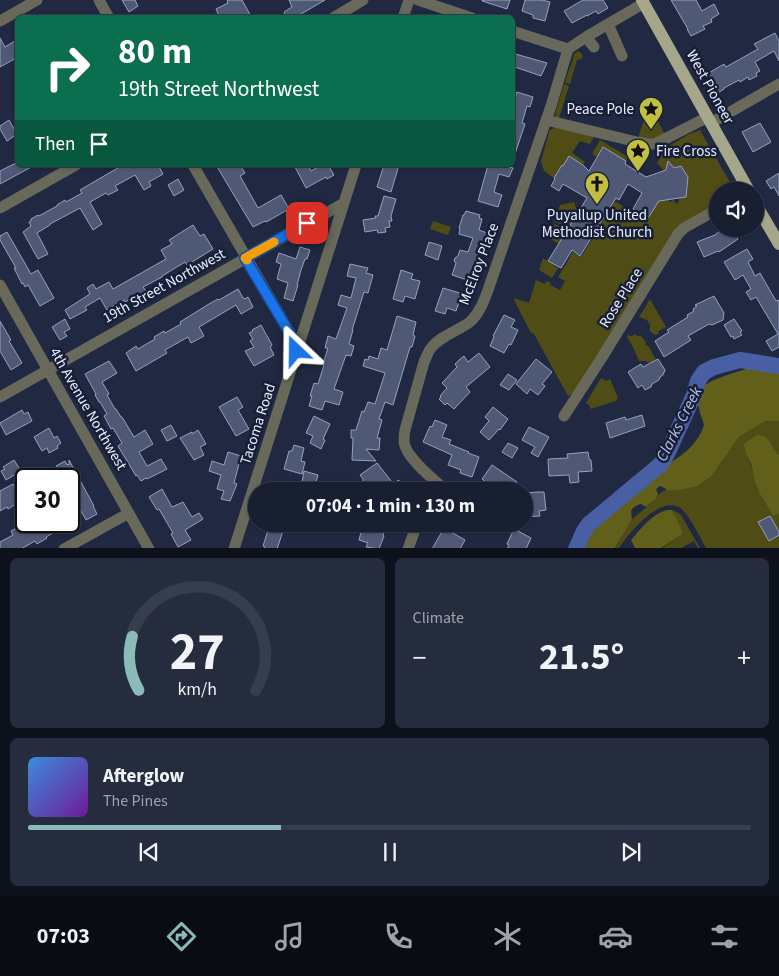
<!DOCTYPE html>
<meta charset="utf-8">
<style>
body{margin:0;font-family:"Source Sans 3",sans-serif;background:#252c3d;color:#f1f3f6;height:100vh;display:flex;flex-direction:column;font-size:19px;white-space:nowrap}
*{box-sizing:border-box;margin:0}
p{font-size:16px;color:#9fa2ab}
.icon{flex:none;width:28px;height:28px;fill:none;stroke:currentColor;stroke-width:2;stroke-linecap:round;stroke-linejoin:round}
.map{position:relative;height:548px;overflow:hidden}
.drawer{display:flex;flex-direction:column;gap:10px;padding:10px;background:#0d111b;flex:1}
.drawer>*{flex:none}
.top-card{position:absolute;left:15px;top:15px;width:500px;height:152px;border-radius:8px;box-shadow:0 1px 4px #0004,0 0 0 1px #363d4d;background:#0b6e4f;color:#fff;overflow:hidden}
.buttons{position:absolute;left:709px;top:182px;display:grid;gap:10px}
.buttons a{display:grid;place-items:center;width:55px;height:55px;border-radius:50%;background:#181f31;box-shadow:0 1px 4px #0004,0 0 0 1px #363d4d;font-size:25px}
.speed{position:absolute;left:15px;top:468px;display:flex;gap:10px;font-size:25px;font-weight:700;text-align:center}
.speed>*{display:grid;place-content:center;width:65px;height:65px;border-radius:50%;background:#181f31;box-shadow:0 1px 4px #0004,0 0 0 1px #363d4d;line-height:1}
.speed .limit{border:2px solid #111;border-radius:8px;background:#fff;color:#111}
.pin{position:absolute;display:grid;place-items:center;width:42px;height:42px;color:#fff;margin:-21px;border-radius:10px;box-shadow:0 2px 8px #0006}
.me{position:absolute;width:55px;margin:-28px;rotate:337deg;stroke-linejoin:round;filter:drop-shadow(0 0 4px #0008)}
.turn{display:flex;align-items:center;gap:18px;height:105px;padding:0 20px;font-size:22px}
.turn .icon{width:65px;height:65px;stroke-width:2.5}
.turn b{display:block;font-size:35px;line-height:42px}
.then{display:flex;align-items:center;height:48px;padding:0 20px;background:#0003;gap:10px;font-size:19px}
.big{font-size:38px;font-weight:700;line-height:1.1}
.drawer .widget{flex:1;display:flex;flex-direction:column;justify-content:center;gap:8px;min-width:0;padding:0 18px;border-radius:8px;background:#252c3d}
.drawer .dial{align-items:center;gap:0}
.dial svg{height:130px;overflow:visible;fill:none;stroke:#363d4d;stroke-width:7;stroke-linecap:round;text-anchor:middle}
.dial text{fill:#f1f3f6;stroke:none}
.song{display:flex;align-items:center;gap:15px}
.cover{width:60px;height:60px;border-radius:8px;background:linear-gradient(135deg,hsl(210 70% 55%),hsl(280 70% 35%))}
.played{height:5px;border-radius:2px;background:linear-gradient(90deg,#8bbbb9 35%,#363d4d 35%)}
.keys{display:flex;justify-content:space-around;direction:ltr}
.heat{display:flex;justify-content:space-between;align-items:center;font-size:28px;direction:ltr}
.drawer .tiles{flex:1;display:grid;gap:10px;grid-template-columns:1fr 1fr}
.widget:last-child{grid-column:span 2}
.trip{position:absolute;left:248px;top:482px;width:285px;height:50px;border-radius:25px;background:#181f31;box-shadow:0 1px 4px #0004,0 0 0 1px #363d4d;font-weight:700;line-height:50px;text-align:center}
.tab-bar{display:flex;height:80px;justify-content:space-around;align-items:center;background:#0a0c14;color:#9fa2ab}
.tab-bar .icon{width:35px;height:35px}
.tab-bar .current{color:#8bbbb9}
.tab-bar b{font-size:22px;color:#f1f3f6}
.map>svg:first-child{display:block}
</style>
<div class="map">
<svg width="779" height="549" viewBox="0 0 779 549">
<rect width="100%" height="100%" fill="#202941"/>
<!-- green -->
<path fill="#4f4d15" d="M578 51 581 53 583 57 581 59 577 60 570 84 565 83C567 73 573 63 574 54Z
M564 84 569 86 559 118 556 117 555 114Z
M649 104 665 135 655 139 638 138Z
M556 127 594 137 590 144 580 141 572 153 585 162 583 165 569 156 563 166H561L554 178 555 179 544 171 541 161 549 132 550 130Z
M700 130 735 191H718L717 203 685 224 573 393 568 396 534 334 531 333 515 302 514 298 529 303 536 280 545 284 547 281 551 283 550 285 560 290 565 281 558 277 569 259 572 252 581 257 614 203 615 202 618 203 636 215 634 218 637 220 640 217 646 220 658 201V199L660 201 669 200V202L672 201V199L677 204 680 198 686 197 687 180 681 166 674 168 668 162 666 171H664L657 163 666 148 689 134Z
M600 140 628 157 626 161 603 147 597 157 592 154Z
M574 202 578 213 569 228 554 222 560 205Z
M433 221 451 227 448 235 430 229Z
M554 224 568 229 559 244 549 238Z
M543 258 558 268 552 278 539 270Z
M650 299 666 327 659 331 658 334 655 335 650 331V325L647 320 639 317Z
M636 334 637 336H641L646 342 645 344 649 347 656 360 649 363 646 361H639L633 347 627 337 628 335 632 336Z
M601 378 606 381 610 379 618 398 616 401 591 409 588 404 586 403Z
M766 421H779V455L776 453 774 449 746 454C751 464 753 474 756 484 760 495 767 506 773 516L779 514V548H706C700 538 690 515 680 508 660 495 629 533 619 548L615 549 630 521 656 499C661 485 682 491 694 487 698 485 703 481 707 479 719 471 725 454 734 442 742 432 755 426 766 421Z
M672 510 677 512 681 515 700 548H698L694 541 681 548 661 549 683 534 679 523Z"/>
<!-- forest -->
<path fill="#615f19" d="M754 367 765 370 779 372V421H766L755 427 740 436 735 442 712 476 695 487 679 490H666L665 488 660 486 656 489 658 494 656 499 646 507 641 504C637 505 633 507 631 511L632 519 630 522 615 548H582L593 530 663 466C681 458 698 444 704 425 702 417 697 407 698 398 699 383 716 380 727 375 736 372 745 369 754 367Z
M757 435C773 436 769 447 779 455V514L773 516 760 494 755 482 751 464 746 454 744 444Z
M668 510H672C676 518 681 525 683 534L661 548H635L631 540C641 529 652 513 668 510Z"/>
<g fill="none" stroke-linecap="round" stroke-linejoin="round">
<!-- river -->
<path stroke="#495fa3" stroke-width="16" d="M576 549 584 531 589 524 661 464 668 452 694 395 698 381 704 372 714 367 740 360 779 366"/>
</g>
<!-- building -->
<path fill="#4f5975" stroke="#95a1c0" d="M122 0H135L138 6 129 12Z
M227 0H242L252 18H220L216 9 228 3Z
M289 0H325L301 14 303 18H287L284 12 292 7Z
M482 0H510L507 9 482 1Z
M525 0H542L550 2 545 21 533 18V15L522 11Z
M583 0H603L608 8 598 14 596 11 587 16V15L572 23 564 11Z
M671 0H696L702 11 714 4 719 14 711 19 712 22 703 26 705 29 691 36 687 29H688Z
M775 33 779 41V61L774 51 755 62 760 71 756 73 757 76 749 80 748 77 740 82 739 80 724 88V89L718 93 707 74 724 64 726 67 758 49 754 44Z
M0 38 5 47 18 39V57L0 67Z
M512 53 547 63 541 76 512 66Z
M517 92 533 97 530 107 527 106 522 123 525 124 514 157H512V107Z
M9 120 17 134 7 141 0 129V126Z
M760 123 771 142 753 152 742 132Z
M603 147 626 161 625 164 646 177 666 170 668 161 674 168 681 166 688 177 686 197 659 201 648 218 633 209 642 193 628 184 619 200 616 198 580 256 572 250 561 268 548 261 587 198 563 184 559 191 551 186 555 179 554 178 562 165 563 166 569 156 583 165 589 171Z
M18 162V165H35L0 184V171Z
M123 165H158L163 174 149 182 151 186 144 190 135 175 115 186 118 190 108 195 106 193 90 202 102 224 93 230 80 208 50 224V225L37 233 48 254 38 259 23 232 31 226 29 222 31 221V219L38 215 39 216 57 206V205L65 200 66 202 82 193 80 190Z
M216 165H240L245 173 240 176 258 208 281 195 289 209 266 222 265 221 253 227Z
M294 165H308L311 171 322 165H328L334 175 327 179 326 177 306 188Z
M384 165H399L391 192 377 187Z
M488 165H505L513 168 509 177 499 174 494 192 502 195 498 207 478 201Z
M779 173V196L774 187 771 189 766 181Z
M178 179 184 190 174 196 168 185Z
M384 196 396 199 391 216 392 221H389L390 227 385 228 386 232 378 233 377 230 365 232 363 220 376 218 375 216H378Z
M466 211 480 215 479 218 482 219 479 230 487 233 477 265H475L470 281 452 275 456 263 454 261 455 258 458 256 460 250 468 252 473 238 459 234 460 228H459L463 215H464Z
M193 225 200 236 204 234 213 249 187 265 185 262 162 276V277L143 287 146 291 125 302 124 300 107 310 100 298 85 307 87 310 70 319 65 310 90 294 87 288 93 284 96 289 109 282 113 289 166 259 161 250 172 244 169 240Z
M722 229H731L738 239 719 252 718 251 704 257 697 242 715 235Z
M7 232 31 274 38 270 54 298 40 306 28 285 25 287 23 283 22 284 14 268H16L0 240V236Z
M429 242 442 246 438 260 425 255Z
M300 247 310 250 307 259H305L301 270 297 285H298L293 301 284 298 288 283 277 279 281 264 276 262 279 253 296 259Z
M747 249 753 259 748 262 755 276 760 273 776 301 779 300V347L772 351 766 341 778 334 756 297 751 300 746 292 751 289 743 275 735 280 724 262Z
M350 264 368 268 366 273 373 275 368 293 364 292 352 330H353L349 344 354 346 351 356 346 355 334 389 343 392 339 405 325 401 322 410 309 406 312 396H310L314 383 318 384 324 365 323 364 328 348H325L328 336 336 339 347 308 338 305 341 295 351 298 356 278 347 276Z
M401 270 413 274 411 279 420 281 415 299 405 296 403 302 393 299Z
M443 288 463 294 460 302H459L456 311 447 308 445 314 435 311Z
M238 289 243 298 245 299 248 297 253 307 241 314 236 305 231 308 199 327 204 336 191 343 188 337 165 350 167 353 136 371 126 353 136 346 138 349 155 339 154 337 164 331 165 333 181 324 180 322 209 304 218 299 219 300Z
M714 296 724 313 723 320 712 325 709 324 688 336 691 340 664 357 655 341 669 332 667 330 688 317 687 315 694 311 693 309 697 306 695 305Z
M504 315 515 320 511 327 518 330 511 345 509 344 504 353 490 346 494 337 493 336Z
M397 316 416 322 413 335 415 336 412 347H410L393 405 385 402 379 419 382 420 377 438H380L379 450 366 449 376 461 352 460 353 438H351V430H356L362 411 364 412 368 402 375 404 385 373 363 366 365 359 368 360 369 356 378 359 381 348 387 350Z
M65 319 70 329 64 332 67 336 60 340 52 327Z
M734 319 742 331 740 332 742 335 734 339 733 336 731 337 724 325Z
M0 321 11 340 9 341 22 363 11 370 0 351Z
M261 325 272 345 270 347 274 355 254 366 245 351 254 347 250 341 253 339 249 333 253 331 252 330Z
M479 353 490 367 466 387 470 392 454 409 447 403 445 405 439 399 441 397 440 396 447 388 442 383 457 367 455 364 459 360 464 356 468 362Z
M536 359 552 372 542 384 545 386 538 395 530 389 527 394 516 384Z
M658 359 665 370 663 375 660 377 659 380 652 384 651 387 645 390 642 385 638 388 628 372 641 364 643 367Z
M109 361 117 373 102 382 109 394 107 395 115 409H116L121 417H122L134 437 145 430 153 444 139 452 147 466 161 459 167 469 147 479 146 478 141 481 137 475 136 476 118 446 122 443 113 428 111 429 104 416 107 414 100 402H99L95 395 96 394 85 374Z
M508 374 517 380 509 390 500 385Z
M237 397 243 407 238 410 249 429 236 436 219 407Z
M493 407 508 419 500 430 499 429 489 440 480 432 489 421 485 417Z
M22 410 24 414 28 412 32 421 6 435 0 423Z
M642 415 645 426 610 438 606 423 625 417 626 420Z
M314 416 330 424 323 439 325 440 321 449 310 443 313 436 306 433Z
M435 420 447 425 442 437 451 440 449 444 469 452 468 453 479 457 472 477 460 473 461 470 448 465 452 455 423 442 430 426 432 427Z
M171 425 177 436 167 441 161 430Z
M529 427 549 437 538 457 531 453 535 447 522 440Z
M49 428 54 438 57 436 61 443 57 446 58 448 49 453 47 448 42 451 34 437Z
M198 430 206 444 200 447 204 455 194 460 180 438 192 432V434Z
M508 443 518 448 512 458 502 452Z
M294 445 304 448 301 461 305 462 302 474 284 469 289 451H292Z
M228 452 241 456 234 483 237 484 230 501 221 499 224 491 217 489 221 475 209 471 212 461 224 465Z
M588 452 589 459 591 460 592 471 578 472 579 482 570 483 569 475 549 476 548 459 568 458 567 454Z
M14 460 21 471 6 480 1 471 5 469 3 467Z
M69 460 94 506H93L97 514 86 520 72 495 69 497V476L64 479 56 466 65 461 67 465 68 464 69 465Z
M377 463 395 486 398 480 404 484 405 482 420 491H392V490L385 486 379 490 378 488 373 491 367 484H365L363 482V479L360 475Z
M492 465 517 482 511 491H495L487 486 489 484 482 479Z
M304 471 318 475 315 486 302 482Z
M13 484 22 500 8 509 7 507 0 511V491Z
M162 489 172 507 183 502 192 517 199 513 203 519 185 530 191 540 178 547 171 534 173 533 159 509 157 510 149 497Z
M538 492H544L546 510 539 511 540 516 524 517V493Z
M770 516 779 532V535L769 541 758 522Z
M29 521 32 528 43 521H74L46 537 47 538 37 544 35 541 21 549H0V542L13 535 11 531Z
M270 524 284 528 277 549H264L265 547 263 546Z
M360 524H386L383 535 384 536 379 549 366 547 368 543 359 540 362 528Z
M444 528 465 540 460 549H432Z
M514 529 531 538 526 549H507L509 545 507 544Z"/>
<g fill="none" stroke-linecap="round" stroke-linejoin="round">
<!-- minor -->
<path stroke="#68685b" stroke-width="11" d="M99 0 109 18
M418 0 472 18
M333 18 363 0
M403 18 409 0
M0 21 37 0
M608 24 622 56
M512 31 568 49
M586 37 594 47
M568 49 586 37 644 3
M546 120 637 142 648 144H655L708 117
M711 123 779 84
M193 165 298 347
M0 208 76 165
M0 285 149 549
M0 397 344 203
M564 416 601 359 678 234 684 228 718 209
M447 491C435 481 410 461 405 446 403 441 404 436 405 430L424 362C426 358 428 352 431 348 441 335 459 331 471 321 480 312 484 301 488 290L551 106 568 49
M64 549 129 513
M234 549 356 165
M408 549 417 524"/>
<!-- major -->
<path stroke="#a6a78a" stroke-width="12" d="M642 0 749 191
M755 203 779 244"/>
</g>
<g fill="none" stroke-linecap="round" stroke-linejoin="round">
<defs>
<path id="route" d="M296 351 298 347 245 258 307 223"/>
</defs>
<!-- route casing -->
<use href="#route" stroke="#114b97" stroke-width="12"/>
<!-- route -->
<use href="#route" stroke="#1a73e8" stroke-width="9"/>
<!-- slow -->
<path stroke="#f59e0b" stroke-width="9" d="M247 260 245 258 274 242"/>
</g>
<!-- icons -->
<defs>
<symbol id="sight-pin" viewBox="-11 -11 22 30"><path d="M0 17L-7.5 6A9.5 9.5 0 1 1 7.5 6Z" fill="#c1be40" stroke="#171f37"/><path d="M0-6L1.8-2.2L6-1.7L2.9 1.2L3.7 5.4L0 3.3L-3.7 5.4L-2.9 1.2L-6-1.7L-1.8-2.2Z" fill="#111"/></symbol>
<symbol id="church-pin" viewBox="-11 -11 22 30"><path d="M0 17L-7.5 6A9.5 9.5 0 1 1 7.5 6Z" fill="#c1be40" stroke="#171f37"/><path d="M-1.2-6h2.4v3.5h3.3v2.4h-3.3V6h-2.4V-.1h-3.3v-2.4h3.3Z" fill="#111"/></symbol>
</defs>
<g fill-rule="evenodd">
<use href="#sight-pin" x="637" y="95" width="28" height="38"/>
<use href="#sight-pin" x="624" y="137" width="28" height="38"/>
<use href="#church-pin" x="583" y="170" width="28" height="38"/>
</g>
<g text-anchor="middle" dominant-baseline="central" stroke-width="5" stroke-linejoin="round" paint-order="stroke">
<!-- street labels -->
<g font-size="15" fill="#e7edfe" stroke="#171f37">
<text transform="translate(710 87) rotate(61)">West Pioneer</text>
<text transform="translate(479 264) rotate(-69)">McElroy Place</text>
<text transform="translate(164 286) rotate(-29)">19th Street Northwest</text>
<text transform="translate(621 298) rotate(-58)">Rose Place</text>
<text transform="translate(88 409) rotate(60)">4th Avenue Northwest</text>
<text transform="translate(258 424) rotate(-72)">Tacoma Road</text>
</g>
<!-- poi labels -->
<g font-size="15" fill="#e7edfe" stroke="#171f37" text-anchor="end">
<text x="634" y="109">Peace Pole</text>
<text x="656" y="151" text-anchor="start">Fire Cross</text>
<text x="597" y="215" text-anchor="middle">Puyallup United<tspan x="597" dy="17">Methodist Church</tspan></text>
</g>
<!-- water labels -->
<g font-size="16" font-style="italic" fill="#b8c6ed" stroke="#171f37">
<text transform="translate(679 424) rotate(-63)">Clarks Creek</text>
</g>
</g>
</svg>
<div class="buttons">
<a><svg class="icon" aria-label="sound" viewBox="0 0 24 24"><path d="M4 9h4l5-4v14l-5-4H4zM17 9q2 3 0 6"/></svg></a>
</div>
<div class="speed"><div class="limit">30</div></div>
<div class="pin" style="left:307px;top:223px;background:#d93025"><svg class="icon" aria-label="arrive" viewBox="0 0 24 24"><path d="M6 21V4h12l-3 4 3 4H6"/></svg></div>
<svg class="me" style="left:296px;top:351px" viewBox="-20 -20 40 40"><path d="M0-17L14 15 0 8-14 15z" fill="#1a73e8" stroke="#fff" stroke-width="4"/></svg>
<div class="trip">07:04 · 1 min · 130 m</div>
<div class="top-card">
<div class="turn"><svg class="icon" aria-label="right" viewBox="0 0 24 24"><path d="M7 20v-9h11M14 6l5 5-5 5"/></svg><div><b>80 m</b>19th Street Northwest</div></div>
<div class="then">Then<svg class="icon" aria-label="arrive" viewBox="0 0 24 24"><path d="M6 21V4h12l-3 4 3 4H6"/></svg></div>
</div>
</div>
<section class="drawer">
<div class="tiles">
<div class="widget dial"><svg viewBox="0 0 100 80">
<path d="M14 69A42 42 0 1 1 86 69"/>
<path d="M14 69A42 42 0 0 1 10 36" stroke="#8bbbb9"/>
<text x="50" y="56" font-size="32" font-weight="700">27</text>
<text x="50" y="72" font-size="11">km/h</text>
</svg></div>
<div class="widget"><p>Climate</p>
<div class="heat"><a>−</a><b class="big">21.5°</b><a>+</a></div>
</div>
<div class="widget">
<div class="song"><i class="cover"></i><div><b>Afterglow</b><p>The Pines</p></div></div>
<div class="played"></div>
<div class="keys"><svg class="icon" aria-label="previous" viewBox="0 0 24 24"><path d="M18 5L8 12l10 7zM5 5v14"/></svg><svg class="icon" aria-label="pause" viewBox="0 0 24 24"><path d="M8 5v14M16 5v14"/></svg><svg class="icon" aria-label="next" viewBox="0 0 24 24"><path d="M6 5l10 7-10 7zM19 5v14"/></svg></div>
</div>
</div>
</section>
<nav class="tab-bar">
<b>07:03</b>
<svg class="icon current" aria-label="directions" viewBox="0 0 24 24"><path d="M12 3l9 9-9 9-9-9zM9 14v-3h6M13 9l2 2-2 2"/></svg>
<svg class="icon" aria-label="music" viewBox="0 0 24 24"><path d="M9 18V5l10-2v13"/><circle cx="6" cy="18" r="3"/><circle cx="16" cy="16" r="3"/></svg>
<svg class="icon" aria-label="phone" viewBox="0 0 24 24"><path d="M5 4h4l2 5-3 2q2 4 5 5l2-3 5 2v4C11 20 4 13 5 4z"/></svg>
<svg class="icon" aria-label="climate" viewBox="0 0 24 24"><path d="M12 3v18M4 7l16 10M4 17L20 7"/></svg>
<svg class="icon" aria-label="car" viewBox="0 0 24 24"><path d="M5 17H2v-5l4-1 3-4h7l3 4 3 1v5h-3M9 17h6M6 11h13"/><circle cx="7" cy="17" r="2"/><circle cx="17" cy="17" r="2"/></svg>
<svg class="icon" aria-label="filters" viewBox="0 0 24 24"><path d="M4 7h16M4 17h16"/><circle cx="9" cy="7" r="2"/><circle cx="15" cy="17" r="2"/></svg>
</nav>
